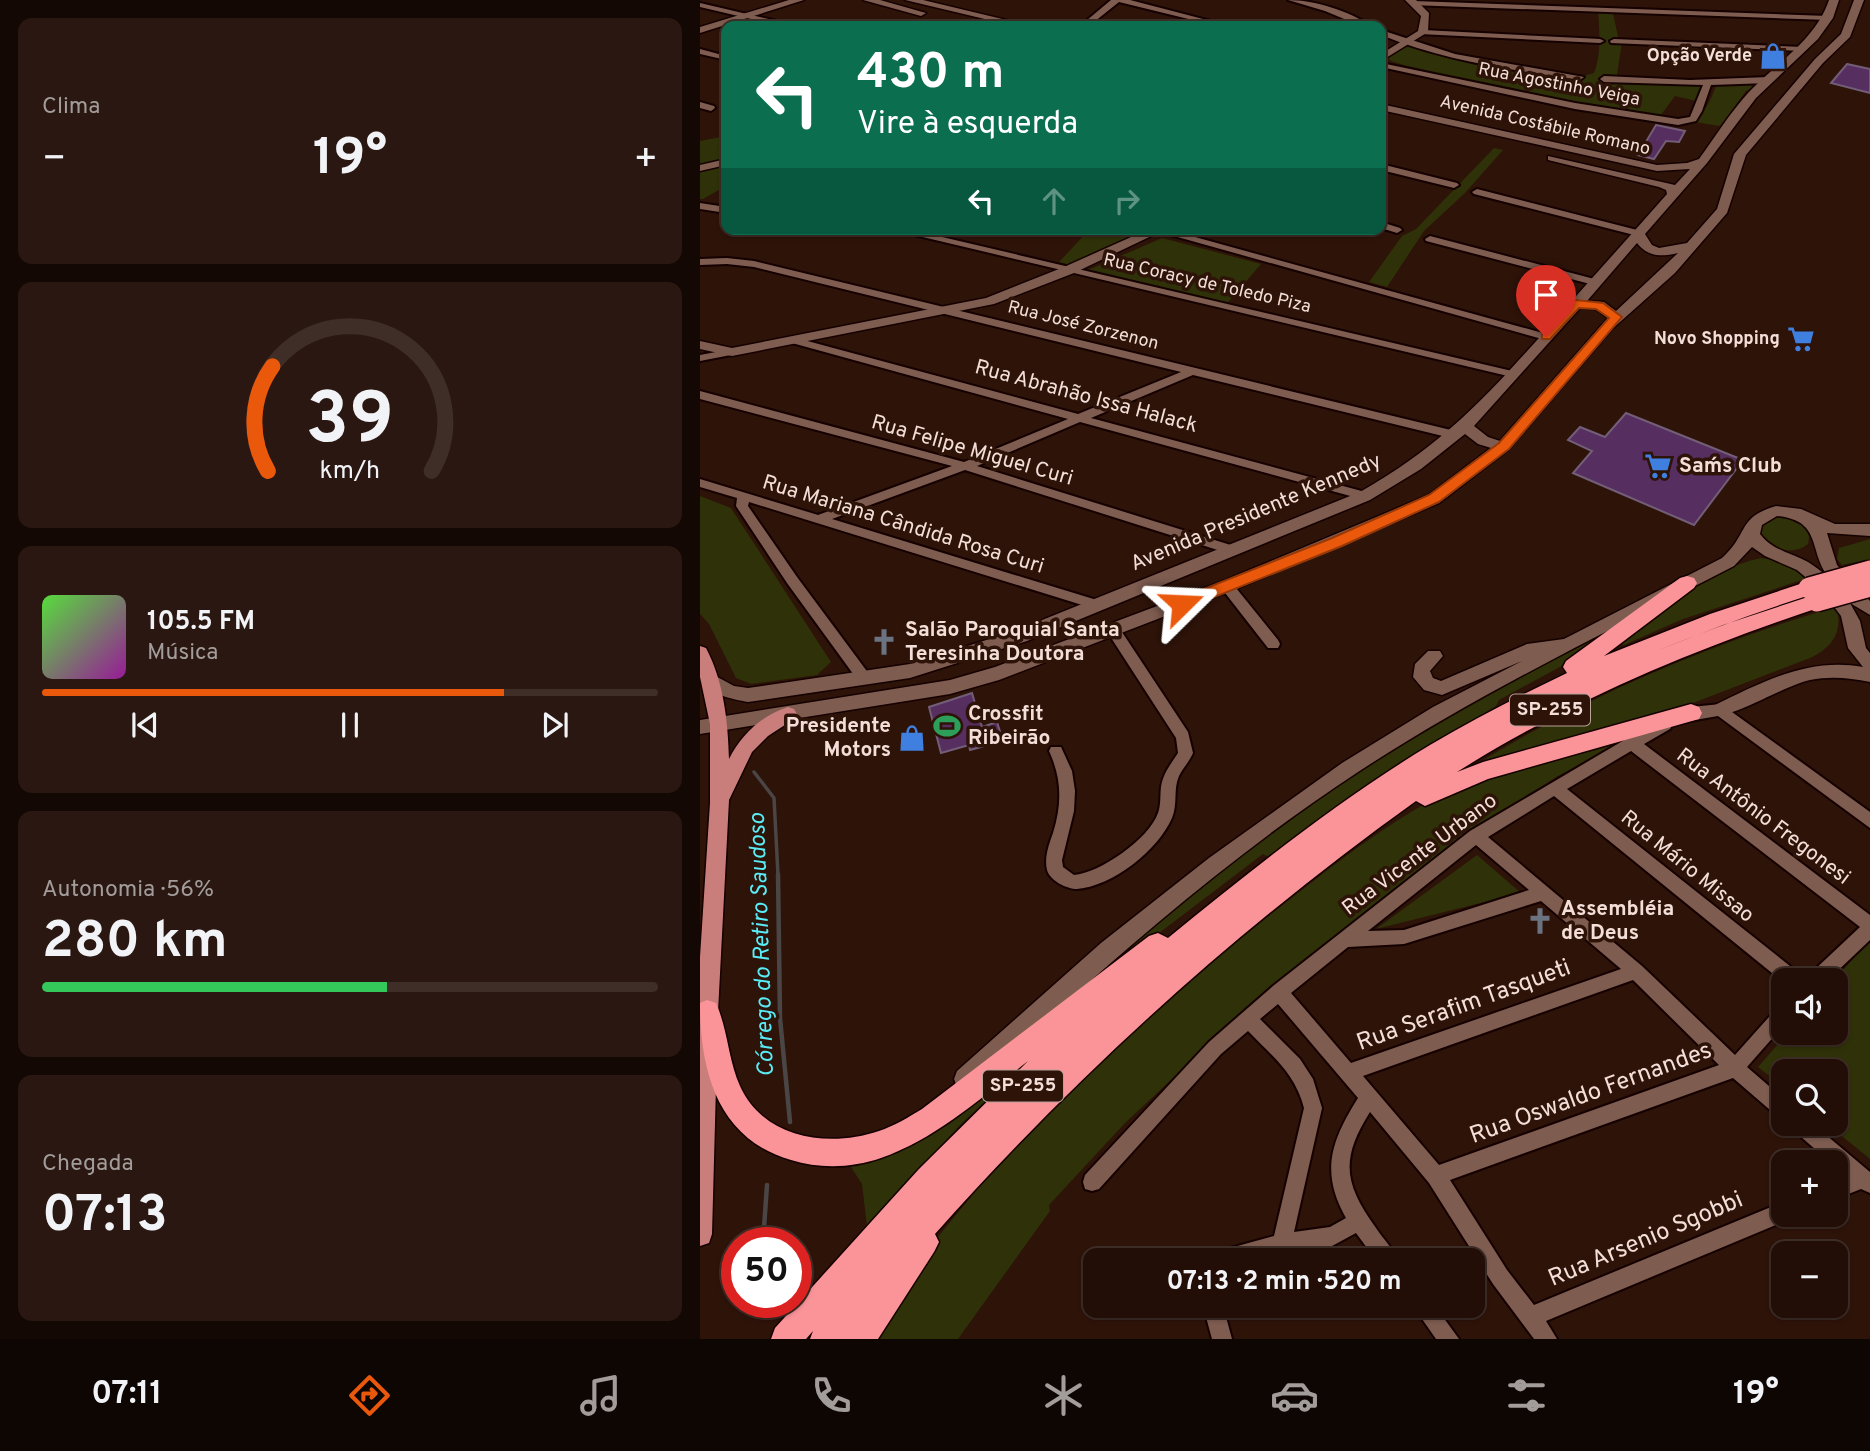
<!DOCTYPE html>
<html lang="pt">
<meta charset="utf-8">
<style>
body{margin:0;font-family:Overpass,sans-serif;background:#2a1711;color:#f1f3f6;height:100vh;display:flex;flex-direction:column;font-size:26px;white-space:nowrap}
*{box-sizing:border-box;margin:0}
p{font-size:23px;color:#a29c9b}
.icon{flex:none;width:38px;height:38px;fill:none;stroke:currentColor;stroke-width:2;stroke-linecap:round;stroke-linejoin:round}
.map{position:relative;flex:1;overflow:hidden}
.sheet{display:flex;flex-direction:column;gap:18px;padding:18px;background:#130804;width:700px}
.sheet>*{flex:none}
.top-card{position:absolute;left:21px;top:21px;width:665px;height:214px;border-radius:14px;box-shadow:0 2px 5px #0004,0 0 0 2px #3f2e28;background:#0b6e4f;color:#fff;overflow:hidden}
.buttons{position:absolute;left:1071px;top:968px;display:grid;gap:14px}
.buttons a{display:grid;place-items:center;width:77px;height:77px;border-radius:14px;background:#220e07;box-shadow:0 2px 5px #0004,0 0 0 2px #3f2e28;font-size:35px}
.speed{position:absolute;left:21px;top:1227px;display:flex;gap:14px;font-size:35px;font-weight:700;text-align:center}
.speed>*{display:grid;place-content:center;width:91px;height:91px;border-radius:50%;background:#220e07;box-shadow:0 2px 5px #0004,0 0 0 2px #3f2e28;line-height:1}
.speed .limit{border:10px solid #d22;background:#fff;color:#111}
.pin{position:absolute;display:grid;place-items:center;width:60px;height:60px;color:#fff;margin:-72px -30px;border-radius:50% 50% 50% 0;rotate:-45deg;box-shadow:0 0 7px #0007}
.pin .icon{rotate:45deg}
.me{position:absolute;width:77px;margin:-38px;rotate:69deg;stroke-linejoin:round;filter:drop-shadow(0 0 5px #0008)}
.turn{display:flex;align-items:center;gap:24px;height:147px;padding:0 21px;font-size:32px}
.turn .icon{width:91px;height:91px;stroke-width:2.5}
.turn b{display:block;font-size:49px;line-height:60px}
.lanes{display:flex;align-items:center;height:66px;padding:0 21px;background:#0003;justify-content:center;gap:35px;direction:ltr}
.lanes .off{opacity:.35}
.big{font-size:52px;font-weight:700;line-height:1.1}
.sheet .card{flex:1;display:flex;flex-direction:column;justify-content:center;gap:10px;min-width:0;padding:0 24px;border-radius:14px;background:#2a1711}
.sheet .dial{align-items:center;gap:0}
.dial svg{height:182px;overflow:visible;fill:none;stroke:#3f2e28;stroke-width:7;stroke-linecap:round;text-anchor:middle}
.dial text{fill:#f1f3f6;stroke:none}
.song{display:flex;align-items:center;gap:21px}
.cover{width:84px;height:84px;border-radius:10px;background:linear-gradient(135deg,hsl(110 70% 55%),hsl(300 70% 35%))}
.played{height:7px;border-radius:4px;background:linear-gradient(90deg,#ea580c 75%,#3f2e28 75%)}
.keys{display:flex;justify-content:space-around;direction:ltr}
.heat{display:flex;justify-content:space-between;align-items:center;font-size:38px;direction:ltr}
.charge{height:10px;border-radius:5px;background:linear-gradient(90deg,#34c759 56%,#3f2e28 0)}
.trip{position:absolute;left:383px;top:1248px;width:402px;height:70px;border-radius:14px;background:#220e07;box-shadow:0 2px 5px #0004,0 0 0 2px #3f2e28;font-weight:700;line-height:70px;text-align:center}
.tabs{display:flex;height:112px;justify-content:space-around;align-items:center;background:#0e0603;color:#a29c9b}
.tabs .icon{width:49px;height:49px}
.tabs .current{color:#ea580c}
.tabs b{font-size:32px;color:#f1f3f6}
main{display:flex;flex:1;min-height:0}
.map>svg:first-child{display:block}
</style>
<main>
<section class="sheet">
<div class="card"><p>Clima</p>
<div class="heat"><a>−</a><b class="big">19°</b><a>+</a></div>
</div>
<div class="card dial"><svg viewBox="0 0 100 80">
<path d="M14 69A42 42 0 1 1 86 69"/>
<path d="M14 69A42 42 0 0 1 16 23" stroke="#ea580c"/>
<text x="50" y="56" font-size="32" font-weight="700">39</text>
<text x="50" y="72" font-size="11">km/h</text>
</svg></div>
<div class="card">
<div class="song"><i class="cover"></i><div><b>105.5 FM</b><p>Música</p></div></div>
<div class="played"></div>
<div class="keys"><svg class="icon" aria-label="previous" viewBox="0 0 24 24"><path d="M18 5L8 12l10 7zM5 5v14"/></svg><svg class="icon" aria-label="pause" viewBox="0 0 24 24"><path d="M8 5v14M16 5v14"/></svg><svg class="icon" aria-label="next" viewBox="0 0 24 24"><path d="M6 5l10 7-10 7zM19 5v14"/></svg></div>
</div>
<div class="card"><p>Autonomia · 56%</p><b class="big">280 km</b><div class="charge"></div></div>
<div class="card"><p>Chegada</p><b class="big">07:13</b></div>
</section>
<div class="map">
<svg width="1170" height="1339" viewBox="0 0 1170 1339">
<rect width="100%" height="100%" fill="#2e1309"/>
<!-- green -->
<path fill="#2f3108" d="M898 8 912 9 919 41 922 42 917 75 911 79 993 83 1002 87 996 101 975 96 958 119 904 106 853 101 704 65 691 61 686 56 709 46 880 77 894 73C902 53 899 30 898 8Z
M1018 82 1057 83 1056 87 1046 91 1020 126 988 121C1006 117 1011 97 1018 82Z
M26 136V158L0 164V141Z
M794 148 803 150 765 193 724 231 687 287 669 282 702 236 716 229Z
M26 162V186L3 199H0V168Z
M390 229H441L440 234 370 265 359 262Z
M462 238 561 264 525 306 379 274Z
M0 496 31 508 131 662 117 675 51 684 36 678 9 624 0 614Z
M1073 514 1098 520 1110 532 1108 544C1091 557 1075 548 1060 537L1057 524Z
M1170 539V559L1142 565 1137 559 1139 548Z
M1061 558 1095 564 1108 578 983 619 924 645 916 643C960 611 1006 570 1061 558Z
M1136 607C1144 631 1132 648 1110 658L993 703 769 769C884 697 1006 645 1136 607Z
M930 616 869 662 799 700 796 706 672 782 568 857 563 854 379 994 377 990 471 909 655 772 700 742Z
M936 735 858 776 770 834 563 994 426 1122 349 1205 350 1211 258 1339H167C188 1308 207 1276 230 1247 320 1131 431 1032 541 934L543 936C611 884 677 826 755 788Z
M777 855 821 893 676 929Z
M1170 939V1159L1127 1124H1136V1071H1083V1087L1058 1067 1088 1033 1136 1032 1134 980Z
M376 1017 260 1125 167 1227 162 1184 147 1161Z"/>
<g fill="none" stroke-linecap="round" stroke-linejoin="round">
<!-- stream-far1 -->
<path stroke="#494645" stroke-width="3.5" d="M54 772 74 798 78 875"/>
<!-- stream -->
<path stroke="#494645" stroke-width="4.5" d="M78 874 80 1018 90 1122
M63 1242 67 1185
M57 1312 58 1302"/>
</g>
<!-- building -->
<path fill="#562e60" stroke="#735e78" stroke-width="2" d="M1147 64 1170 69V93L1131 83Z
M956 125 985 131 979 142 966 141 954 159 938 155Z
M926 413 1043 460 994 525 873 473 892 451 868 440 880 427 905 437Z
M272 693 282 727 297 722 303 741 270 750 269 745 241 753 229 707Z"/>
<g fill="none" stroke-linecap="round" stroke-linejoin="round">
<defs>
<path id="minor" d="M411 0H430L530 26H517L419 2 389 26H380Z
M588 0C615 0 649 11 671 26H661L625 11Z
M714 1 1128 16 1132 18 1128 20 711 5 710 3Z
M0 3 90 24 94 26H81L0 7Z
M681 30 755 54 884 77 880 80C812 70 745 61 681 35Z
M723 30 900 39 904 41 900 43 720 34 719 32Z
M914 39 1103 47 1107 49 1103 51 911 43 910 41Z
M0 49 26 56V60L0 54Z
M681 63 875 103 978 119 990 117 1003 85 904 82 900 79 904 76 990 80 1069 77 1073 80 1069 83 1011 85 1002 111 996 121 978 125 875 109 681 67Z
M0 102 14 106 15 108 11 111 0 108Z
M681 164 757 183 759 185 754 188 681 170Z
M777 189 941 231 943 233 938 236 774 194 772 192Z
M0 203 26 207V213L0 209Z
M681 222 700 228 702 230 697 233 681 228Z
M189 229H208L812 371 818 374 812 377Z
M449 229H466L850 335 851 337 846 340 842 339Z
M730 236 898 280 899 282 894 285 726 241 725 239Z
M27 258 54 261 755 431 761 435 755 439 493 375 391 418 669 493 671 496 669 499 665 500 380 422 277 466 537 547 538 550 537 553H527L265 470 132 519 400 601 402 604 400 607 395 609 49 502 48 506 97 577 169 674 171 678 169 682H159L87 583 36 506 37 498 0 487V479L118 515 252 466 0 399V391L264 462 368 419 92 343V339H100L378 414 481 372 54 267 27 264 0 265V259Z
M32 349 38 352 36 354 0 361V355Z
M527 581 532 583 578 640 580 644 578 648H568L522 589 520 586Z
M413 625 418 626 488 732 493 753C489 762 483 768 479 776 473 789 478 804 472 818 458 850 413 886 377 889 367 889 350 881 347 870 344 858 349 844 353 833 362 804 362 779 349 751L351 747H361L372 771 375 791 374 811 362 860 363 867 374 875C400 873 449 839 458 813 461 805 460 795 461 787 463 773 471 764 478 753L476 738 406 630Z
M1021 704 1170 812V828L1018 716 983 722 978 720 976 716 978 712 991 707Z
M965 719 970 721 972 725 970 729 944 744 1170 915V940L1128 980H1108L1110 974 1160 927 931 751 867 789 1100 974 1102 980 1083 982 854 796 788 837 942 966 1035 1055 1077 1008 1083 1006V1026L1047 1067 1083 1098V1119L1077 1116 1033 1078 750 1180 807 1270 834 1305 1083 1202V1214H1092L1090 1219 846 1321 857 1339H834L793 1284 729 1183 670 1112C640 1159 644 1184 676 1228 683 1239 693 1248 698 1260H676L656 1233 632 1246 582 1253 557 1260H513L516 1253 523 1250 574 1236 604 1108C595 1073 572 1056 548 1031L521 1054 399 1189 392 1191 385 1189 383 1182 385 1175 509 1042 573 986 770 831 926 739ZM776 845 829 890 704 930 668 931ZM841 901 921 969 651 1063 591 993 648 947 704 944ZM933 980 1019 1065 739 1165 663 1076ZM578 1004 658 1098C631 1141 620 1172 646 1218L630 1227 594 1232 622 1108 613 1079 600 1059 560 1019Z
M1090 1124H1113L1170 1172V1193L1161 1189 1136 1199V1181L1146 1176 1136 1167V1162H1130L1093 1130Z
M503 1306H523L532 1339H512Z
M713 1306H735L759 1339H736Z"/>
<path id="tertiary" d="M89 0H104L0 33V27Z
M705 0H716L729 13 728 32 681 61V54L718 31 721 16Z
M26 159V165L0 171V165Z
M449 229H466L374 273 294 304 32 356 0 349V341L32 348 286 298 364 267Z"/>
<path id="secondary" d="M163 0H180L226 13 221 16Z
M205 0H223L331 26H314Z
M1129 0H1139L1133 18 1118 39 1056 98 1007 163 945 234 952 245 959 248 987 243 1017 209 1034 154 1115 59 1141 34 1154 0H1164L1150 37 1123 63 1046 155 1027 213 975 273 911 330 809 449 739 503 533 590 299 680 250 694 0 734V720L250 680 295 667 521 582 729 495 791 448 778 444 765 434 721 469 670 500 327 641 210 678 48 702C32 699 10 695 1 680L4 675 10 673 34 686 48 688 210 664 315 631 660 492C745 444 790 393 854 321 892 278 930 236 967 194L966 190 959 187 848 160V156L975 185 990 169 957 171 681 110V104L957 165 987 163 999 159C1015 137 1030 113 1048 93 1077 62 1115 41 1129 0ZM937 243C948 257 961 257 978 253L916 311 904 302 887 301ZM880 308 896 309 908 318 800 441 788 437 774 426Z
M1076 506 1101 509 1135 524H1170V536L1127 533 1137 565 1170 601V615L1150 603 1160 621 1166 648 1170 653V682C1150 678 1131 676 1110 680 1088 684 1029 720 1015 715L1012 710 1015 705C1062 682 1109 657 1163 667L1148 648 1141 616 1122 591 1097 570 1065 556 1052 547 1034 566C907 632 777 694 658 772 519 863 395 975 273 1087L265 1090 257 1087 254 1079 257 1071 401 943 509 858 642 763 733 707 822 661 742 695 724 690 713 677 715 664 728 651H740L743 656 730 671 733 678 741 681 827 644 864 639 1022 558C1049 534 1037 517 1076 506ZM1077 516C1124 521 1107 552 1130 579 1124 573 1116 567 1108 562 1091 553 1072 550 1060 534L1062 525Z"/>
<path id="primary" d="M0 646 6 648C24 682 28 722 29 759 41 735 62 715 88 707L94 709 97 714 94 719 68 736 52 752 29 800 18 1012 12 1234 9 1243 0 1246V957L10 803V724L0 677Z"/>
<path id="motorway" d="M987 576 994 578 997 583 994 588 904 656 1010 614 1109 581 1116 583 1119 588 1116 593C1060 611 1005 631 951 653L1023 625 1117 594 1124 596 1127 601 1124 606C997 648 871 700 757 772L783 762 991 704 999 707 1002 713 999 719 788 779 725 806 716 801C540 927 379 1072 235 1234L239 1242 234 1252 178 1339H110L113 1331 106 1339H71L75 1328 219 1169 328 1061C281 1098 237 1138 181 1158 152 1168 120 1169 91 1160 18 1139 0 1072 0 1003L7 1000 16 1003C28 1030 28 1059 40 1086 64 1139 129 1148 179 1131 194 1126 209 1117 222 1109L449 936 458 933 468 938C550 871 639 800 730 745 774 719 821 695 867 673L863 667 866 661 980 578Z"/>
</defs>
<!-- minor casing -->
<use href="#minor" stroke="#150100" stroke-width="4"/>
<!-- tertiary casing -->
<use href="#tertiary" stroke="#150100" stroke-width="3"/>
<!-- secondary casing -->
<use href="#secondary" stroke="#150100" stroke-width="3"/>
<!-- primary casing -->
<use href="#primary" stroke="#150100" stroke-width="3"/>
<!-- motorway casing -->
<use href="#motorway" stroke="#150100" stroke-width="3"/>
<!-- minor -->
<use href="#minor" fill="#7e5c50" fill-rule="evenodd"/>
<!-- tertiary -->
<use href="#tertiary" fill="#7e5c50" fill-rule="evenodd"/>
<!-- secondary -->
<use href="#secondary" fill="#7e5c50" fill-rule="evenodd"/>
<!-- primary -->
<use href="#primary" fill="#c97e7c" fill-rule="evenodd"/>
<!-- motorway -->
<use href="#motorway" fill="#fb9499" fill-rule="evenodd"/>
<defs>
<path id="motorway-bridge" d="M1109 588 1170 571
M1117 601 1170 586"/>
</defs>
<!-- motorway-bridge casing -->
<use href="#motorway-bridge" stroke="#150100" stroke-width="24" stroke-linecap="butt"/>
<!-- motorway-bridge -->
<use href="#motorway-bridge" stroke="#fb9499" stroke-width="21"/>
</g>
<!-- route -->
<path fill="#ea580c" stroke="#983908" stroke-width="2" d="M876 300 903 303 922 317 809 449 739 502 642 546 487 608H476L474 604 476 600 632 538 729 495 799 443 909 318 896 309 879 308 850 339H842V334L872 301Z"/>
<!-- icons -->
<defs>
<symbol id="shop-bare" viewBox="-9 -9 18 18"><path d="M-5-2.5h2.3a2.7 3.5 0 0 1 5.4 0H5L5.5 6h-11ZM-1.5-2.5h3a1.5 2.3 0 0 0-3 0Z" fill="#3f7fe0" stroke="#2e1309" stroke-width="2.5" paint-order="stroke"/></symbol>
<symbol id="supermarket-bare" viewBox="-9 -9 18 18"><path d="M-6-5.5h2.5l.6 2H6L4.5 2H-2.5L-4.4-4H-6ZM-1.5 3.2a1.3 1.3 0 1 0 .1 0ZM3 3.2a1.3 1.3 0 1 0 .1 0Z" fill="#3f7fe0" stroke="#2e1309" stroke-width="2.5" paint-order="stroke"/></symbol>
<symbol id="church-bare" viewBox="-9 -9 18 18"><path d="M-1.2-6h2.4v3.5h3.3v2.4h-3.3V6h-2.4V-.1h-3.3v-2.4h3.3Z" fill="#6b7280" stroke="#2e1309" stroke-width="2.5" paint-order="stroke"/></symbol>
<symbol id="stadium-bare" viewBox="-9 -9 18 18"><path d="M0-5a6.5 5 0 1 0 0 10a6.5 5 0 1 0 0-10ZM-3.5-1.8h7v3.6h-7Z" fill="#2e9e5b" stroke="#2e1309" stroke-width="2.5" paint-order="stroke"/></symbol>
</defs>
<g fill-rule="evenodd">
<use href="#shop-bare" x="1054" y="37" width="38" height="38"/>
<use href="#supermarket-bare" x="1082" y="320" width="38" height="38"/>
<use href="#supermarket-bare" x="939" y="447" width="38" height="38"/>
<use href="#church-bare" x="165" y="623" width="38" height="38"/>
<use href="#stadium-bare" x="228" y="707" width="38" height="38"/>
<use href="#shop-bare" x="193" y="719" width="38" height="38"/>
<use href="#church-bare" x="821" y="902" width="38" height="38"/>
</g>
<g text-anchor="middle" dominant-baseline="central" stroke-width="7" stroke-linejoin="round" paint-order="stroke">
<!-- far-poi labels -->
<g font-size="18" font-weight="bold" fill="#f3dfd8" stroke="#2e1309" text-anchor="end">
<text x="1052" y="56">Opção Verde</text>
<text x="1080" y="339">Novo Shopping</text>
</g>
<!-- far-street labels -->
<g font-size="18" fill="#f3dfd8" stroke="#2e1309">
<text transform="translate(859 85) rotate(11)">Rua Agostinho Veiga</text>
<text transform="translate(845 126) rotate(13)">Avenida Costábile Romano</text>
<text transform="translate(507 284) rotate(13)">Rua Coracy de Toledo Piza</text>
<text transform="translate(383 326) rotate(14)">Rua José Zorzenon</text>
</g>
<!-- shield labels -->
<g fill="#2e1309" stroke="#b8a29a" stroke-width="2">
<rect x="810" y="694.5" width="80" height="31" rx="5"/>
<rect x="283" y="1070.5" width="80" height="31" rx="5"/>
</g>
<g font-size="19" font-weight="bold" fill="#f3dfd8">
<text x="850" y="710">SP-255</text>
<text x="323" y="1086">SP-255</text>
</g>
<!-- street labels -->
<g font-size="21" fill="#f3dfd8" stroke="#2e1309">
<text transform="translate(386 397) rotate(15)">Rua Abrahão Issa Halack</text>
<text transform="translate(272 451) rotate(16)">Rua Felipe Miguel Curi</text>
<text transform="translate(556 513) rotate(-23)">Avenida Presidente Kennedy</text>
<text transform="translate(203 525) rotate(17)">Rua Mariana Cândida Rosa Curi</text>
<text transform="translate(1063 817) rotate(37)">Rua Antônio Fregonesi</text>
<text transform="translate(720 855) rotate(-37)">Rua Vicente Urbano</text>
<text transform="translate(987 867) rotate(39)">Rua Mário Missao</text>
</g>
<!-- poi labels -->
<g font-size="21" font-weight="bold" fill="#f3dfd8" stroke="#2e1309" text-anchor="start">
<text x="979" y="466">Sam´s Club</text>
<text x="205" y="630">Salão Paroquial Santa<tspan x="205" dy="24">Teresinha Doutora</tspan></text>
<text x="268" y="714">Crossfit<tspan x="268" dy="24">Ribeirão</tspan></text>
<text x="191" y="726" text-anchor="end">Presidente<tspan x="191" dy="24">Motors</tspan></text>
<text x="861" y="909">Assembléia<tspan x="861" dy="24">de Deus</tspan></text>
</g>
<!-- water labels -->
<g font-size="23" font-style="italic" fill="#59ecf6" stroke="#2e1309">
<text transform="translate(63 945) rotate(-92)">Córrego do Retiro Saudoso</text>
</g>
<!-- near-street labels -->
<g font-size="24" fill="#f3dfd8" stroke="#2e1309">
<text transform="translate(764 1006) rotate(-20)">Rua Serafim Tasqueti</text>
<text transform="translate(891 1094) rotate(-20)">Rua Oswaldo Fernandes</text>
<text transform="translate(946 1240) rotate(-23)">Rua Arsenio Sgobbi</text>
</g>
</g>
</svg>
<div class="buttons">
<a><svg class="icon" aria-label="sound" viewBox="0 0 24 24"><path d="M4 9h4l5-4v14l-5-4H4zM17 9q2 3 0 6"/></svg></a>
<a><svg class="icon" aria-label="search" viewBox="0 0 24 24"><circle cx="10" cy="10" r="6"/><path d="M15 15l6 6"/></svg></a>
<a>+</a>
<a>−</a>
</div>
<div class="speed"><div class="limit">50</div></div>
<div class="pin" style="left:846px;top:337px;background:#d93025"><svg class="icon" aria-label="arrive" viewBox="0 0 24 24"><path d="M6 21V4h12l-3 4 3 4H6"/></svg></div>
<svg class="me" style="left:482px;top:604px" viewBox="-20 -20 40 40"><path d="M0-17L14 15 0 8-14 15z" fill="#ea580c" stroke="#fff" stroke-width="4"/></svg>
<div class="trip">07:13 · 2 min · 520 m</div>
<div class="top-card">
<div class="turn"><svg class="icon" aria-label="left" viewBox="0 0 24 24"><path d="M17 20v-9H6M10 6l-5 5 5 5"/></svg><div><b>430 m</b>Vire à esquerda</div></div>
<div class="lanes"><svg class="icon" aria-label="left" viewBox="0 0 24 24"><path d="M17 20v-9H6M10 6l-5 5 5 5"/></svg><svg class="icon off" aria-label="ahead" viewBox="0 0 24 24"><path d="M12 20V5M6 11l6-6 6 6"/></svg><svg class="icon off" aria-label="right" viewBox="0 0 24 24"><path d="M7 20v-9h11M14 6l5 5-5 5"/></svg></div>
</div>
</div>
</main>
<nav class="tabs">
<b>07:11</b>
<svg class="icon current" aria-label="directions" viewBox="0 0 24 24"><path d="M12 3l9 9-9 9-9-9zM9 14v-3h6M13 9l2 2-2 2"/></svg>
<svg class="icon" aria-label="music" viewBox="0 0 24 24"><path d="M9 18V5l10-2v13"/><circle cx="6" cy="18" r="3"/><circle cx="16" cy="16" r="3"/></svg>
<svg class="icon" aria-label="phone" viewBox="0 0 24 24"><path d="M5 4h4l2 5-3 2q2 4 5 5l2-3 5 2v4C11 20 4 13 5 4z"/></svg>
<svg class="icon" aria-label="climate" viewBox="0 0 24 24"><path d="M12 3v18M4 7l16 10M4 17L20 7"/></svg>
<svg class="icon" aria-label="car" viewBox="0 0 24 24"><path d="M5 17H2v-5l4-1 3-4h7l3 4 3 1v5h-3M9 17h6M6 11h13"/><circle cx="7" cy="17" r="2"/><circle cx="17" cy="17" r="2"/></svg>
<svg class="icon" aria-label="filters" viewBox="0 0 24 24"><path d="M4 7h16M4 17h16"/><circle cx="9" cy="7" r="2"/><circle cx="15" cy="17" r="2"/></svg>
<b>19°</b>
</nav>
